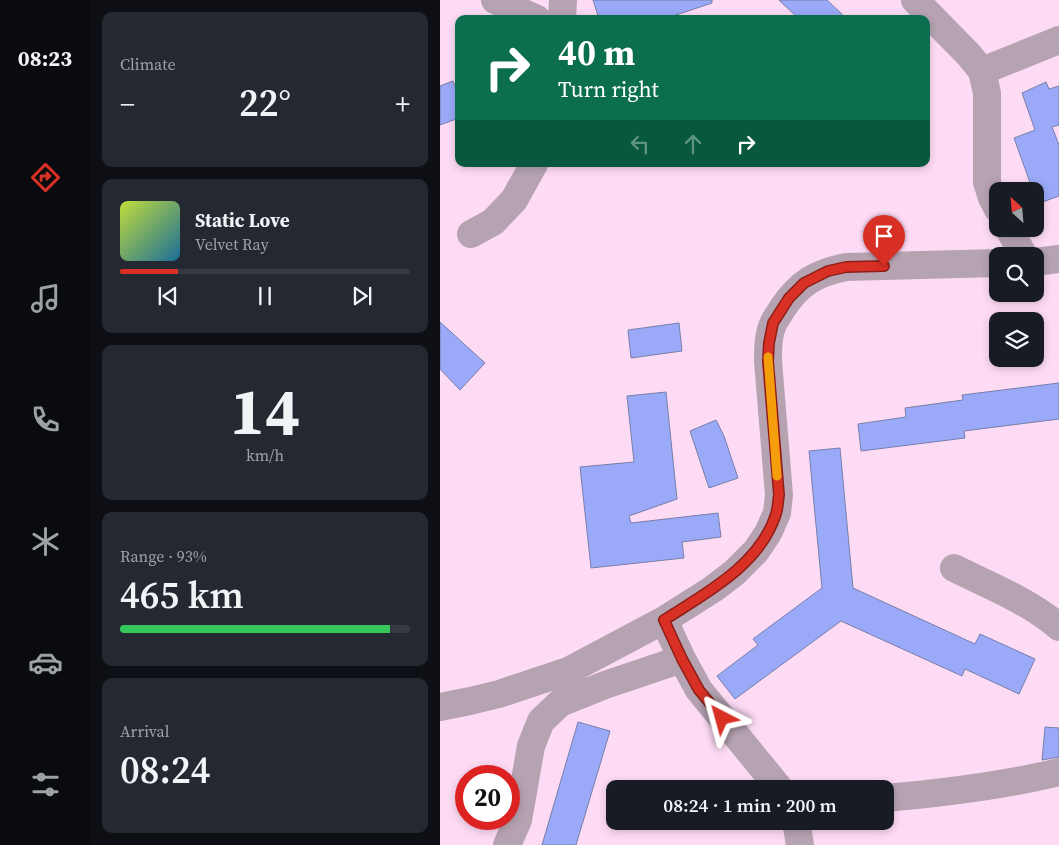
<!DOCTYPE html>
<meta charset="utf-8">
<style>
body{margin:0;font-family:"Source Serif 4",serif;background:#242831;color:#f1f3f6;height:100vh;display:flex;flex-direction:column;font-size:19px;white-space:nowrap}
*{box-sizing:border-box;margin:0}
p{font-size:16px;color:#9ea1a6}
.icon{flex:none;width:28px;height:28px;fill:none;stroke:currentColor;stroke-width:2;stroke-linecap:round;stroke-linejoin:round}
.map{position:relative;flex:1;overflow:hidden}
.details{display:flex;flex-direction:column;gap:12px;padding:12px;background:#0d0f14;width:350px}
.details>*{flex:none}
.guide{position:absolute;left:15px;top:15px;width:475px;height:152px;border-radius:10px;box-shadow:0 2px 8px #0003;background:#0b6e4f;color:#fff;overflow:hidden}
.needle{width:32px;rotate:334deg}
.buttons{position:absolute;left:549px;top:182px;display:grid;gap:10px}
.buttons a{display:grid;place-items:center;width:55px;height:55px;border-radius:10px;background:#171b24;box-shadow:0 2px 8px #0003;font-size:25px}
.speed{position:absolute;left:15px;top:765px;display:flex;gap:10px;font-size:25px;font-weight:700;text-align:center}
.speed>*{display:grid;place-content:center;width:65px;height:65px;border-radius:50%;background:#171b24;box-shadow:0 2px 8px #0003;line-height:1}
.speed .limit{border:8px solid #d22;background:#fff;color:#111}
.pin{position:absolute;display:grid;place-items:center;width:42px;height:42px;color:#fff;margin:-51px -21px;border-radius:50% 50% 50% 0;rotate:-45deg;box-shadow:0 0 5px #0007}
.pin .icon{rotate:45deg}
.me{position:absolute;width:55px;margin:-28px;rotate:321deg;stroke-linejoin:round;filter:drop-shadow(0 0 4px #0008)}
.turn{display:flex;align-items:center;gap:18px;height:105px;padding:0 20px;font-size:22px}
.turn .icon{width:65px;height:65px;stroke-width:2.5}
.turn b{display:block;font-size:35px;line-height:42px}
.lanes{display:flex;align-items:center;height:48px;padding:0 20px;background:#0003;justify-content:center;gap:25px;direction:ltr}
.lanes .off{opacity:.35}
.big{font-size:38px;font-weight:600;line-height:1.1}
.details .widget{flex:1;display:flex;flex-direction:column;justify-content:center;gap:8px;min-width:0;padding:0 18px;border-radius:10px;background:#242831}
.details .dial{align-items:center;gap:0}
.dial b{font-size:65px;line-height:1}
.song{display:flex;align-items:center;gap:15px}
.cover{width:60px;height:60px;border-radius:8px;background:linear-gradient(135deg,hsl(70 70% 55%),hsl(200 70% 35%))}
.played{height:5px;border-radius:2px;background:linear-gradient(90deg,#d93025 20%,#363941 20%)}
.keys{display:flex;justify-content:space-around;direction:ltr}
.heat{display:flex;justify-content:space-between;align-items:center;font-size:28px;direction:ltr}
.charge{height:8px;border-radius:4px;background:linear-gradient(90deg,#34c759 93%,#363941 0)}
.trip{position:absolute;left:166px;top:780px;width:288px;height:50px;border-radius:10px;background:#171b24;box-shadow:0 2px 8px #0003;font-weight:600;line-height:50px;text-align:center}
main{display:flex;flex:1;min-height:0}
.tabs{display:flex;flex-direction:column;width:90px;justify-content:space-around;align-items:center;background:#090b0e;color:#9ea1a6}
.tabs .icon{width:35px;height:35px}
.tabs .on{color:#d93025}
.tabs b{font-size:22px;color:#f1f3f6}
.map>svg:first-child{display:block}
</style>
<main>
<nav class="tabs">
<b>08:23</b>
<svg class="icon on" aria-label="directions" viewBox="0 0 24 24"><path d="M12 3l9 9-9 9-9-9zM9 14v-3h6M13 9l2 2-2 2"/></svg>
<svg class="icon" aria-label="music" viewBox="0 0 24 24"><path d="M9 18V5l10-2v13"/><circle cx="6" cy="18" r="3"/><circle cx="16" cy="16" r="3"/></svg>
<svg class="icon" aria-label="phone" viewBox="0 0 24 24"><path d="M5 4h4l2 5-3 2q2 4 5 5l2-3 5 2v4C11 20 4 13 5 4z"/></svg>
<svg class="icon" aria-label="climate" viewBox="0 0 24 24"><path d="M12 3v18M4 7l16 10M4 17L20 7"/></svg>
<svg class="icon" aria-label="car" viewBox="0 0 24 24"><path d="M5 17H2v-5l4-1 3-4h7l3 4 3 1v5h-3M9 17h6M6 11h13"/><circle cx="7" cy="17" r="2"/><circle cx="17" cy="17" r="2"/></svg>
<svg class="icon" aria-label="filters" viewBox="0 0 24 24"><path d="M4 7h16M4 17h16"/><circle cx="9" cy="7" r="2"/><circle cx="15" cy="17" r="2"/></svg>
</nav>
<section class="details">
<div class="widget"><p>Climate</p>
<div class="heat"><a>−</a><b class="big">22°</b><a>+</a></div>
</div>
<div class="widget">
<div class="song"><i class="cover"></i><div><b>Static Love</b><p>Velvet Ray</p></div></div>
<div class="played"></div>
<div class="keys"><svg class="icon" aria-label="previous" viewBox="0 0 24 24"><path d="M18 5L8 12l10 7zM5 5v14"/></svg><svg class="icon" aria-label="pause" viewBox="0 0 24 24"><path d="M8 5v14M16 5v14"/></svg><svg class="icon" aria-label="next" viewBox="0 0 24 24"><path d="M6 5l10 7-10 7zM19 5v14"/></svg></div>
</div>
<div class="widget dial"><b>14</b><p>km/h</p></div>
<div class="widget"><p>Range · 93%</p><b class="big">465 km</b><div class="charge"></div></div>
<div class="widget"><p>Arrival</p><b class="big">08:24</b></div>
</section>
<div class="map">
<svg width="619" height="845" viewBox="0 0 619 845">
<rect width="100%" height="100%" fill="#fedbf5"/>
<!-- building -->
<path fill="#9baaf8" stroke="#777fa9" d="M153 0H272V3L224 19H159Z
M339 0H387L407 19H359Z
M13 81 19 97V118L0 125V86Z
M606 82 609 89 619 86V125L612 127 619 145V196L597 204 595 198V191H593L574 138 595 130 582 93Z
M0 322 45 363 20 390 0 369Z
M239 323 242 351 191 358 188 330Z
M619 383V419L524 431 525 438 421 451 418 424 466 417 465 408 523 400 522 395Z
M226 392 237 499 189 516 191 523 278 513 281 537 242 542 244 558 151 568 140 467 194 462 187 396Z
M276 420 284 436 298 478 269 488 250 431Z
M400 448 413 588 535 644 540 634 595 659 579 694 525 669 522 676 401 621 295 699 277 676 318 645 313 639 382 588 369 451Z
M138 722 170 731 136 845H102Z
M605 727 619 728V757L602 760Z"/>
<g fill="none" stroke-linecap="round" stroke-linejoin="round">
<!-- minor -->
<path stroke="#b6a3b1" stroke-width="28" d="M55 0 97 19
M475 0 529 55 542 71 547 93V182L552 198 558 209
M122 19 123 0
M542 71 619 40
M569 229 584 256
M31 234 53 222 74 200 94 164
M595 262 619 259
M514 568C550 586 589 601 619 627
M224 620 242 659 259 690 340 789
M0 707 30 701 59 694 128 671 224 620 273 589 294 573 316 551 328 533 337 513 339 495 328 361C328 348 328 334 334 322 336 318 340 313 342 309 359 283 376 273 406 267L558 263
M445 798C503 793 562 786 619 772
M356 821 360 845
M67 845 78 820 91 746 101 721 120 703 165 685 242 659"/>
</g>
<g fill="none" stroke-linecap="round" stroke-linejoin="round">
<defs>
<path id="route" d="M282 718 259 690 242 659 224 620C266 593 320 565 336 514 338 508 338 501 339 495L328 361 329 343 333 323 349 298 364 283 388 271 406 267 444 266"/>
</defs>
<!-- route casing -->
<use href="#route" stroke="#8d1f18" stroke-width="12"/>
<!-- route -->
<use href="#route" stroke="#d93025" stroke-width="9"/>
<!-- slow -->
<path stroke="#f59e0b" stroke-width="9" d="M328 357 337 476"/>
</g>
</svg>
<div class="buttons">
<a><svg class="needle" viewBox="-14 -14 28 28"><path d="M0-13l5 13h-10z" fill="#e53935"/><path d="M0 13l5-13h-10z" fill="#9ea1a6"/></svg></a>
<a><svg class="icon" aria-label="search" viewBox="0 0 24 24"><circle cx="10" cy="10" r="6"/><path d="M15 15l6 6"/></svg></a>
<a><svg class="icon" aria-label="layers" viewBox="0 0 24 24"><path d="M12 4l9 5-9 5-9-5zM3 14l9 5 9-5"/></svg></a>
</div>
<div class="speed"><div class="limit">20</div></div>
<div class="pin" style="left:444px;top:266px;background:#d93025"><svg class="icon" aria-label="arrive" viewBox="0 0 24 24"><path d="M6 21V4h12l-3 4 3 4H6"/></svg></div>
<svg class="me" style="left:282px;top:718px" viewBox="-20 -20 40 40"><path d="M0-17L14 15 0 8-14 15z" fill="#d93025" stroke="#fff" stroke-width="4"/></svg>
<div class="trip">08:24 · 1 min · 200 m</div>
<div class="guide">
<div class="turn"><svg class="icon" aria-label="right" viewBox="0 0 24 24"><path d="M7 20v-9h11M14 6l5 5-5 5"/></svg><div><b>40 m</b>Turn right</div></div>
<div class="lanes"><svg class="icon off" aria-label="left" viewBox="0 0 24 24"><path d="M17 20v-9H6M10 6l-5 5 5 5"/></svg><svg class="icon off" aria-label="ahead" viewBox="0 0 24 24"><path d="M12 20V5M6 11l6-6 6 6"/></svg><svg class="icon" aria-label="right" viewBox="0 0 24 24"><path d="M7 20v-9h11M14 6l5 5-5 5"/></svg></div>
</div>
</div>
</main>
